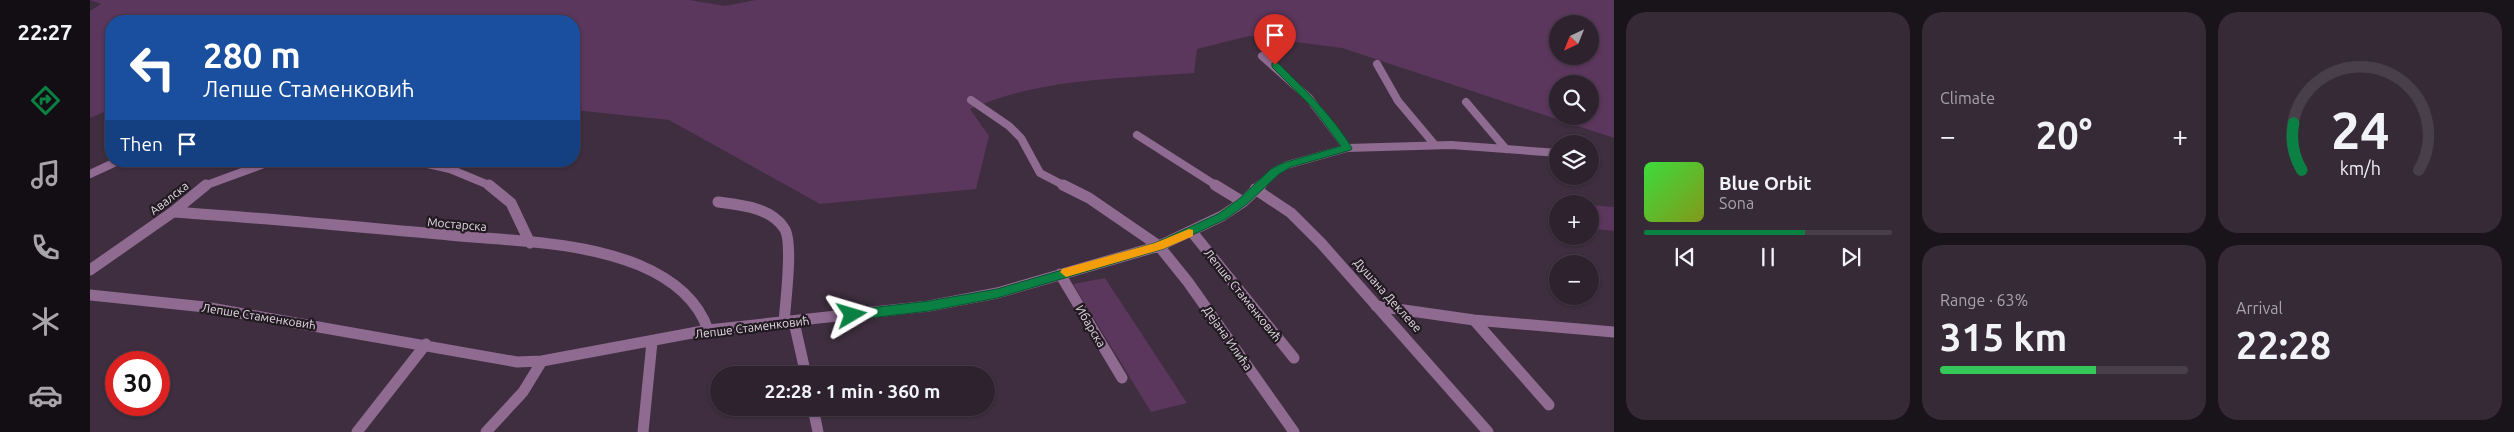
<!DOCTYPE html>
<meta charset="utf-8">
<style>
body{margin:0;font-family:Ubuntu,sans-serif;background:#362a37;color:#f1f3f6;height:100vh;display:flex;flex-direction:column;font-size:19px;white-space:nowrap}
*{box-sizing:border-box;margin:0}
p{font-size:16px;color:#a7a4aa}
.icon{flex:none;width:28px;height:28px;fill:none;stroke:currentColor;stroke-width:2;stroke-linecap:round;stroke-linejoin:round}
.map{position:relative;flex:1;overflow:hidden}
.panel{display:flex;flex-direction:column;gap:12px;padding:12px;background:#19131a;width:900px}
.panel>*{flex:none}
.hud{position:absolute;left:15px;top:15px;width:475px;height:152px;border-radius:20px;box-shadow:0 1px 4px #0004,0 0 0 1px #493f4b;background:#1a4fa0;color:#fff;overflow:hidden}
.needle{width:32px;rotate:223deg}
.buttons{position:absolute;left:1459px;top:15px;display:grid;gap:10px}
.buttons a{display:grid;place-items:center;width:50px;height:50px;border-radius:50%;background:#2e222f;box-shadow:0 1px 4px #0004,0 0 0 1px #493f4b;font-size:25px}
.speed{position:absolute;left:15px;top:351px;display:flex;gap:10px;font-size:25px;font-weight:700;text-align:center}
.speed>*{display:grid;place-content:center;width:65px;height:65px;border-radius:50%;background:#2e222f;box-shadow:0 1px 4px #0004,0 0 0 1px #493f4b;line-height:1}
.speed .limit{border:8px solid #d22;background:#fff;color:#111}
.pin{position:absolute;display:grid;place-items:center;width:42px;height:42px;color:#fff;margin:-51px -21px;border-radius:50% 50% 50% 0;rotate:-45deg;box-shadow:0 0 5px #0007}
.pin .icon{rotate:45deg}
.me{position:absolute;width:55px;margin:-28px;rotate:83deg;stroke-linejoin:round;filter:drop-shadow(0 0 4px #0008)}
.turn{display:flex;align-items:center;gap:18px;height:105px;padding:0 15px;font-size:22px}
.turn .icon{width:65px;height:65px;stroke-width:2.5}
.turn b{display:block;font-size:35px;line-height:42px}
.then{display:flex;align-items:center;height:48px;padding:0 15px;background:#0003;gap:10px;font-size:19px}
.big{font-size:38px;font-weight:700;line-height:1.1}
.panel .widget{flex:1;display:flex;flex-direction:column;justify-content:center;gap:8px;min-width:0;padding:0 18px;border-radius:20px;background:#362a37}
.panel .dial{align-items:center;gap:0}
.dial svg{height:130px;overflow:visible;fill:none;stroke:#493f4b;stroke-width:7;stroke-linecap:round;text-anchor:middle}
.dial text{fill:#f1f3f6;stroke:none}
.song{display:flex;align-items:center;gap:15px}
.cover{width:60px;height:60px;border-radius:8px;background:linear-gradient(135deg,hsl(120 70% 55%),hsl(70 70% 35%))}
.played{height:5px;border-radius:2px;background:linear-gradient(90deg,#0b8043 65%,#493f4b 65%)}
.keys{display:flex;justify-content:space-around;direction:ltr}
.heat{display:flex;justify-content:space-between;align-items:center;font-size:28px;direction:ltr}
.charge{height:8px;border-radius:4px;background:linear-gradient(90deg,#34c759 63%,#493f4b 0)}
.panel .tiles{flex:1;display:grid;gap:12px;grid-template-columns:repeat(3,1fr)}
.widget:first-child{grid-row:span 2}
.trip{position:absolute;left:620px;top:366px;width:285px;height:50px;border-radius:25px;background:#2e222f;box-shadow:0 1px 4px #0004,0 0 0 1px #493f4b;font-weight:700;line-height:50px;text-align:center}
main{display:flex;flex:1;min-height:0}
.dock{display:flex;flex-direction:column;width:90px;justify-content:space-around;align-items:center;background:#120e13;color:#a7a4aa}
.dock .icon{width:35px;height:35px}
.dock .on{color:#0b8043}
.dock b{font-size:22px;color:#f1f3f6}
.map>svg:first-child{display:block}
</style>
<main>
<nav class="dock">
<b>22:27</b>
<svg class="icon on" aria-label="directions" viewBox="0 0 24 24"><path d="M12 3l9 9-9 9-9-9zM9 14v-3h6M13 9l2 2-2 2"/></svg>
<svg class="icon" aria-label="music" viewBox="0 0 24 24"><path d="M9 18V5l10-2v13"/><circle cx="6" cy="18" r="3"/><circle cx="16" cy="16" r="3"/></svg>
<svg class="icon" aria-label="phone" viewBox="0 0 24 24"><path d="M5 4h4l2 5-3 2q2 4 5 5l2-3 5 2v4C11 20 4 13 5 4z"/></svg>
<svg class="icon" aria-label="climate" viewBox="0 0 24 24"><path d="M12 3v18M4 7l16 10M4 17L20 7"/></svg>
<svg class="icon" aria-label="car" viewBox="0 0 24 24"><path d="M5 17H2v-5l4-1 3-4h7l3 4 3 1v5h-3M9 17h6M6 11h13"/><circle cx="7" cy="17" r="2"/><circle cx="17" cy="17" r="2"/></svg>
</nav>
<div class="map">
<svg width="1524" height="432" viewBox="0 0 1524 432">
<rect width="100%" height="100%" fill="#3e2e3f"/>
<!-- green -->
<path fill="#5b365d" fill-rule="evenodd" d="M0 0H600L635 6 666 0H1524V138L1252 48 1159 36 1107 49 1104 73C1028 79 951 78 880 109L899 136 886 189 730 204 579 120 484 110V21H21V109L0 118V11L11 4ZM1468 24H1500V56H1468ZM1468 84H1500V116H1468Z
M1500 205 1524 207V231L1506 229 1500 219Z
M1015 278 1097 403 1061 412 983 284Z"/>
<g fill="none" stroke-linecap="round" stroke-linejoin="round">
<!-- street-far1 -->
<path stroke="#8f6a91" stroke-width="8" d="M1172 56 1219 98 1257 148
M1287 64 1308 101 1345 145
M881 100 919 126 931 138 950 173 975 186
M1376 102 1416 149
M1047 135 1127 186
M324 161 360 169 401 186
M0 174 28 161
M114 186 182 161
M1170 186 1185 171 1197 165 1257 148 1361 145 1468 153"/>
<!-- street -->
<path stroke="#8f6a91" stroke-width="11" d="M399 185 421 203 440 243
M973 185 999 198 1069 246 1098 282 1204 432
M1125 185 1153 202
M1165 189 1201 213 1231 243 1398 432
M628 202C650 205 680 207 694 228 704 241 695 304 694 323
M83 212C175 218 267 227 359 235 421 241 490 241 549 265 580 278 607 297 618 330
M1102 232 1204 358
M0 270 83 212 116 185
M970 274 1032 378
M0 295 115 307 427 362 452 361 618 330 839 306 907 293 1069 246 1132 216 1153 202 1171 185
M1286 306 1384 320 1524 332
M1384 320 1459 405
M704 322 716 375
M723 408 728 432
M267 432 336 344
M396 432 433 392 452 361
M553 432 562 342"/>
</g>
<!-- route -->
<path fill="#0b8043" stroke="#07532c" d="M1182 63H1188C1215 90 1242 115 1262 148L1261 150 1201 167 1189 174 1157 204 1136 219 1073 249 907 298 839 311 762 320 757 319 756 315 762 310 839 301 907 289 1065 243 1128 214 1149 199 1181 169 1193 163 1251 146 1222 107 1182 67Z"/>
<!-- slow -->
<path fill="#f59e0b" d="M1099 229 1103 230V236L1073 249 976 277 970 272 972 269 1065 243Z"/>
<g text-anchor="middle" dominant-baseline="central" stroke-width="4.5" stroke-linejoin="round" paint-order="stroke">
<!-- street labels -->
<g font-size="12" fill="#e1d7e1" stroke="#211a21">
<text transform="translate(79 198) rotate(-38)">Авалска</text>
<text transform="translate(367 224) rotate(5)">Мостарска</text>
<text transform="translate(1153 295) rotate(51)">Лепше Стаменковић</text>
<text transform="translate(1298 295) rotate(48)">Душана Деклеве</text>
<text transform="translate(169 316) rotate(9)">Лепше Стаменковић</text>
<text transform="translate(1001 326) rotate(59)">Ибарска</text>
<text transform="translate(662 327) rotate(-7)">Лепше Стаменковић</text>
<text transform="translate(1138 338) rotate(55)">Дејана Илића</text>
</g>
</g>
</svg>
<div class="buttons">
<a><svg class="needle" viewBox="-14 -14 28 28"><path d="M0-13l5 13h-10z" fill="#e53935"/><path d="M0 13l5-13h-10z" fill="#a7a4aa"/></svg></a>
<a><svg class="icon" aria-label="search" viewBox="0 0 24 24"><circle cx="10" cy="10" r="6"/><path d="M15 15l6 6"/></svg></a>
<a><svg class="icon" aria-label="layers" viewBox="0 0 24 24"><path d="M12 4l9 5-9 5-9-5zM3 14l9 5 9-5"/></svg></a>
<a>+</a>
<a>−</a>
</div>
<div class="speed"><div class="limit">30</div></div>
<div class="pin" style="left:1185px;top:65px;background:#d93025"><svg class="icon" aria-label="arrive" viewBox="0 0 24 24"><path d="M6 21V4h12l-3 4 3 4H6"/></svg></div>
<svg class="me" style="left:762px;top:315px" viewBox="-20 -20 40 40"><path d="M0-17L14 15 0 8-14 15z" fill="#0b8043" stroke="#fff" stroke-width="4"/></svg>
<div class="trip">22:28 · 1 min · 360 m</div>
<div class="hud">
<div class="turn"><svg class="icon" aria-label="left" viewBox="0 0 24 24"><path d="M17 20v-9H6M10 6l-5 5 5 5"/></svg><div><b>280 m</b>Лепше Стаменковић</div></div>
<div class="then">Then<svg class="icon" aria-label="arrive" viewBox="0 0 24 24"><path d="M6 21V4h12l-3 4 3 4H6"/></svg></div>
</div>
</div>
<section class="panel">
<div class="tiles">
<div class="widget">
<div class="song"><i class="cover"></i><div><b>Blue Orbit</b><p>Sona</p></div></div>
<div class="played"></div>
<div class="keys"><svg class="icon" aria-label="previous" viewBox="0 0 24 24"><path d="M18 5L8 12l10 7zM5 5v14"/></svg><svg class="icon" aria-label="pause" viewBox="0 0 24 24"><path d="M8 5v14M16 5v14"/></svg><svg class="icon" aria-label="next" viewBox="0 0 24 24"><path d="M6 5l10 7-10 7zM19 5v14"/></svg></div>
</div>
<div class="widget"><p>Climate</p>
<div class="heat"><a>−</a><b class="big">20°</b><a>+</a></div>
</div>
<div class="widget dial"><svg viewBox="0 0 100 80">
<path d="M14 69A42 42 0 1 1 86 69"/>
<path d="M14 69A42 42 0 0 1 9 40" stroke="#0b8043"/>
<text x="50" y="56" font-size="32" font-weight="700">24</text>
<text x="50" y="72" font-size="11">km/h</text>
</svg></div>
<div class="widget"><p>Range · 63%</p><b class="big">315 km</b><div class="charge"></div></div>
<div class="widget"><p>Arrival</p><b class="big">22:28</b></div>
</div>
</section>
</main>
